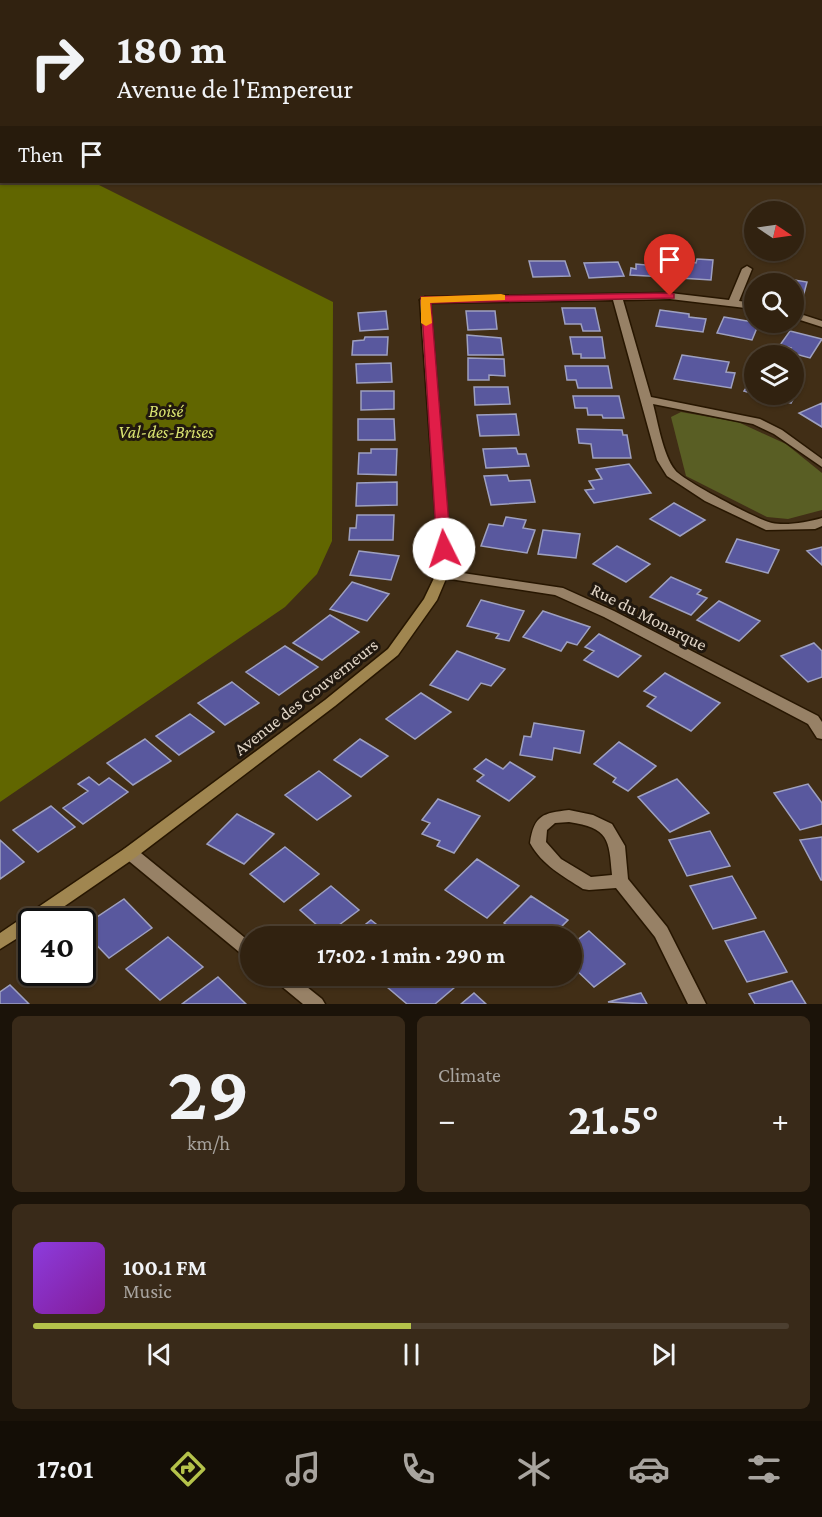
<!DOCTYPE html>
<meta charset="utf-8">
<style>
body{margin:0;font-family:"Crimson Pro",serif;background:#392a19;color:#f1f3f6;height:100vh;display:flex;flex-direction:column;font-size:22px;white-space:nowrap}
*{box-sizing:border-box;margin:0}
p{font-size:20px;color:#a8a49f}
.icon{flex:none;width:33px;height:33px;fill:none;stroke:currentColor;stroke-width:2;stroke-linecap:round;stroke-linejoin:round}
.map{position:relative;height:1004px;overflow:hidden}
.drawer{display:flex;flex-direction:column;gap:12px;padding:12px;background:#1b1309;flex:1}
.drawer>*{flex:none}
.top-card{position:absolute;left:0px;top:0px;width:822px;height:183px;box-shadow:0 2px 4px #0004,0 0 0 2px #4c3f30;background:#312210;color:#f1f3f6;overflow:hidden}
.needle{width:39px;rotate:103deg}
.tools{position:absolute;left:744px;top:201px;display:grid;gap:12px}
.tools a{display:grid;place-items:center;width:60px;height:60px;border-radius:50%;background:#312210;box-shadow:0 2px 4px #0004,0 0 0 2px #4c3f30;font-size:30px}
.speed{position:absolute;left:18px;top:908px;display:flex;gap:12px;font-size:30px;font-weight:700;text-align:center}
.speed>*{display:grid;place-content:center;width:78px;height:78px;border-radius:50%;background:#312210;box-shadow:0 2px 4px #0004,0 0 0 2px #4c3f30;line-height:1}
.speed .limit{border:3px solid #111;border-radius:9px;background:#fff;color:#111}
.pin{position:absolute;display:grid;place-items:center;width:51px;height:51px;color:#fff;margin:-62px -26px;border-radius:50% 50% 50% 0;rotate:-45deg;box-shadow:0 0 6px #0007}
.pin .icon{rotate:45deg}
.me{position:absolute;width:66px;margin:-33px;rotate:356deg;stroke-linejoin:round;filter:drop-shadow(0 0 4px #0008)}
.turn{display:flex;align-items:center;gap:21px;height:126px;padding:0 18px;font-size:27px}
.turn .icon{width:78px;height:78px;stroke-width:2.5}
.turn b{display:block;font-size:42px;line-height:51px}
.then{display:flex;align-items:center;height:57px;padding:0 18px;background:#0003;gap:12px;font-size:22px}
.big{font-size:45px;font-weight:700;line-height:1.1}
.drawer .widget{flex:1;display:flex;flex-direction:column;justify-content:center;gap:9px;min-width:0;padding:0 21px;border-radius:9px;background:#392a19}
.drawer .dial{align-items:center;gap:0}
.dial b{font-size:78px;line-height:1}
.song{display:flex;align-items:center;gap:18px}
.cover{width:72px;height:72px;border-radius:9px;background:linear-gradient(135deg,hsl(270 70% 55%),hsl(290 70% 35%))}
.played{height:6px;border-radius:3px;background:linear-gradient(90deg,#b4c24a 50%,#4c3f30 50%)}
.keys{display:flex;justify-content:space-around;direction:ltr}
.heat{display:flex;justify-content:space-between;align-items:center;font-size:33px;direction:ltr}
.drawer .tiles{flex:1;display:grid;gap:12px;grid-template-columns:1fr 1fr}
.widget:last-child{grid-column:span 2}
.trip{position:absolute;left:240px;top:926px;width:342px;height:60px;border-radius:30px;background:#312210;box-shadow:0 2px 4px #0004,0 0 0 2px #4c3f30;font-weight:700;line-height:60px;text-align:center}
.dock{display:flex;height:96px;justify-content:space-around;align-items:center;background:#140e06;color:#a8a49f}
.dock .icon{width:42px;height:42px}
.dock .selected{color:#b4c24a}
.dock b{font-size:27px;color:#f1f3f6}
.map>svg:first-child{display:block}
</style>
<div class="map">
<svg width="822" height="1004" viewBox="0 0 822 1004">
<rect width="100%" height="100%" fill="#412e16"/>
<!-- green -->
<path fill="#595e24" d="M681 412 738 422 786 444 822 473V510L788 519 767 517 686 476 671 417Z"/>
<!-- forest -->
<path fill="#616600" d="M0 134 2 182H93L333 302 332 541 317 574 285 607 0 802Z"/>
<!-- building -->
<path fill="#59589e" stroke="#9ea0c0" stroke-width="1.5" d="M697 259 713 260 711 280 680 278 682 261 696 263Z
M529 261H565L570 276 533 277Z
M618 262 624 276 589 278 584 263Z
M646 263 666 264V277L630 275 631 268 636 269V264L646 265Z
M776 277 807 282 803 297 794 296V284H774Z
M562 308H595L600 331H583L581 324H565Z
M660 310 689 314V317L706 319 703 332 656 326Z
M386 311 388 329 360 331 358 313Z
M466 311H495L497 329 468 330Z
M724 317 759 323 752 340 717 333Z
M790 331 822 339 810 358 788 352 791 348 780 345Z
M467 335 501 338 503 355H468Z
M365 337H388L387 355H352L353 341 364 340Z
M570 337H602L605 358H581V354H573Z
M682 355 729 362 726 372 735 373 731 388 674 379Z
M468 358 504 359 505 376 489 375V380H468Z
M391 363 392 382 357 383 356 364Z
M565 366H608L612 388H578L576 380H567Z
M753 377 754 378V394L744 391Z
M794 384 800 386 791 403 758 394H794Z
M474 387H508L510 404 475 405Z
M361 391H394V409L361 410Z
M573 396H619L624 418H603L602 415H588L587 408H575Z
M822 403V427L799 413Z
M516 414 519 435 480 436 477 415Z
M358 419H394L395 440H358Z
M577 429 622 430 623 435H627L631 458H593L591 444 579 443Z
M516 448 518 454H526L529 466 486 468 483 449Z
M371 449H397L396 475 358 474 359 453H371Z
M629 464 651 493 594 503 585 490 594 489 589 481 602 479 596 469Z
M507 475 509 481 530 480 535 502 491 505 484 476Z
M397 482V505L356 506 357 483Z
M674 503 705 520 680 536 650 519Z
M357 515H394L393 540H349L350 528H356Z
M506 517 526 520 523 528 535 530 527 553 481 546 489 524 503 526Z
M543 530 580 534 576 558 538 554Z
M737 539 779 550 768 573 726 562Z
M617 546 650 564 626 582 593 564Z
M822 547V565L807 551Z
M359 551 399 556 391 580 350 575Z
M671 577 701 590 697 594 707 598 691 615 650 597Z
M352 582 389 594 367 621 330 609Z
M481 600 524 611 509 641 496 638 499 634 467 626Z
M719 601 760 621 739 641 697 620Z
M543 611 590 627 577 645 567 642 561 651 523 637Z
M330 615 359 632 322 660 293 643Z
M599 634 641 656 618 677 584 660 594 651 585 647Z
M814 643 822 651V677L808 682 781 656Z
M285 646 318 667 279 695 246 672Z
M457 651 505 669 491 686 481 683 468 700 430 685Z
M665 673 720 703 691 731 647 706 656 697 644 691Z
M232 682 259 703 225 725 198 703Z
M421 693 451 712 415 739 386 719Z
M190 714 214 732 179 755 156 736Z
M534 723 584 731 580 753 554 748 552 760 520 755 524 736 531 737Z
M145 739 171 761 133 785 107 763Z
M360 739 388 756 361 777 334 760Z
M619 742 656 766 628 791 613 782 616 778 594 764Z
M486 759 503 769 510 762 535 777 509 801 477 781 484 775 474 769Z
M319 771 351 796 317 820 285 795Z
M89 777 99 785 109 778 128 792 83 824 63 808 88 791 78 784Z
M677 779 709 813 670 832 638 797Z
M808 784 822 803V824L800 830 774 793Z
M438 799 480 816 454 853 437 846 440 841 422 834 430 823 422 820Z
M51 806 75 827 38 852 13 830Z
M237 814 274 834 244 864 207 844Z
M710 831 730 866 687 876 669 840Z
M822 837V880H821L800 840Z
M0 840 24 862 0 879Z
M285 847 319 874 284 902 250 874Z
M477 859 519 886 487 918 445 890Z
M732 876 756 918 713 929 690 886Z
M331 886 359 910 327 934 300 910Z
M531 896 568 920 552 936H523L504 923Z
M124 899 152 928 109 958 82 930V927Z
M371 920 391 936H351Z
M589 931 625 964 594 987 572 966V944Z
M764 931 787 972 747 982 725 941Z
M168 937 203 967 160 1000 126 969Z
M401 975H441L455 987 435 1004H407L387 987Z
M218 977 246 1004H182Z
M792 981 806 1004H755L749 994Z
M10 985 29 1004H0V992Z
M474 993 486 1004H461Z
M641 993 647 1004 608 1002Z"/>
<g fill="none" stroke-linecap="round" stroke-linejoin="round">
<defs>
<path id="street" d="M747 266 752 269 739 301 754 303V309L670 299 623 300 651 397 760 419 782 430 822 459V467L774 434 753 424 653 404C658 423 663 455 675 470 682 480 758 520 772 523 786 526 808 522 822 518V526L815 529 766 530 705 501 667 476 657 460 613 300 425 303 420 300 425 297 670 293 729 300 742 269Z
M794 312 822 321V327L794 318Z
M442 570 563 588 614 611 818 716 822 722V739L817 738 808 724 604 617 555 595 437 577 436 574Z
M569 810 593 815 612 824 625 846 628 879 667 927 706 1004H688L655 937 616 888 589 890 583 889C563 876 542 865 530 843 534 815 543 813 569 810ZM569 822C609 828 609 839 612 875L591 877 561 859 546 842 547 830 555 823Z
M130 847 136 849 250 942V958L244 956 124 857 122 853 124 849Z
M271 975H292L322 999 325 1004H303L274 980Z"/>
<path id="secondary" d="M425 297 430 300 450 549 448 574 437 600 398 655 335 706 136 857 43 921H32V929L0 949V933L124 849 325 700 388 649 424 599 436 574 438 549 420 300Z"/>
</defs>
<!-- street casing -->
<use href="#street" stroke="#271600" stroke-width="3"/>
<!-- secondary casing -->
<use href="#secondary" stroke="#271600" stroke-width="3"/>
<!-- street -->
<use href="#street" fill="#978166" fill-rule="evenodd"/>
<!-- secondary -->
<use href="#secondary" fill="#a08650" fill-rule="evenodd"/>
</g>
<!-- route -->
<path fill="#e11d48" stroke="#92132f" stroke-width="1.5" d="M670 293 674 294V298L431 303 451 549 449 552H439L437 549 421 297Z"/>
<!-- slow -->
<path fill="#f59e0b" d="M501 294 505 295V300L430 303 432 323 426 326 421 323V297Z"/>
<g text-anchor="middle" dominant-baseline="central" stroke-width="6" stroke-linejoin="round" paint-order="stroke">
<!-- park labels -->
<g font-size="18" font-style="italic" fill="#d8e270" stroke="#21180e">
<text x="166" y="411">Boisé<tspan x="166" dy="21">Val-des-Brises</tspan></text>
</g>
<!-- street labels -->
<g font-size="18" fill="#e1d5c6" stroke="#21180e">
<text transform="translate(649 617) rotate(27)">Rue du Monarque</text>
<text transform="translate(306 697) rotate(-38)">Avenue des Gouverneurs</text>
</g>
</g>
</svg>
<div class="tools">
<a><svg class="needle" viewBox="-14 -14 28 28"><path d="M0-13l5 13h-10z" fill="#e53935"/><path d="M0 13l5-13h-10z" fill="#a8a49f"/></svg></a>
<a><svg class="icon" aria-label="search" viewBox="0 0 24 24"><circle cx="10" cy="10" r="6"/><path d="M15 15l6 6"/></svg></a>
<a><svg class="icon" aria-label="layers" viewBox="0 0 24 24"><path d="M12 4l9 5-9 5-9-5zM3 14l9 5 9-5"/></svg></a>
</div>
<div class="speed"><div class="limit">40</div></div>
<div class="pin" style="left:670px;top:296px;background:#d93025"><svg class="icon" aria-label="arrive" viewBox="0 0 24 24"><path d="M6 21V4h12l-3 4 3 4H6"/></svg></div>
<svg class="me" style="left:444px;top:549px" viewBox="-20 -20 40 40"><circle r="19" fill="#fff"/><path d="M0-13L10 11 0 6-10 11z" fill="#e11d48"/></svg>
<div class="trip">17:02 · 1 min · 290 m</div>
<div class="top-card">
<div class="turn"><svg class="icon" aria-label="right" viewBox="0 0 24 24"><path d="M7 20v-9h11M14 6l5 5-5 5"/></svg><div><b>180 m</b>Avenue de l'Empereur</div></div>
<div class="then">Then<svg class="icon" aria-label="arrive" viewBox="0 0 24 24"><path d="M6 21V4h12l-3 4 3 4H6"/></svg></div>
</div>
</div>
<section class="drawer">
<div class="tiles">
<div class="widget dial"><b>29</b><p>km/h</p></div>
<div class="widget"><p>Climate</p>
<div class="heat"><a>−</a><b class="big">21.5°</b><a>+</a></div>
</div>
<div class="widget">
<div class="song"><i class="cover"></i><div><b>100.1 FM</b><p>Music</p></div></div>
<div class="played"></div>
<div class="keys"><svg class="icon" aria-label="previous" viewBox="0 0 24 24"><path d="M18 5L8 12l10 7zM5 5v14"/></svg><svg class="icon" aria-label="pause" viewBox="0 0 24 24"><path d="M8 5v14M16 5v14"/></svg><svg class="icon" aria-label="next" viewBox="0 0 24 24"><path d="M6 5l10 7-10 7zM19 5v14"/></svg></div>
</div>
</div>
</section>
<nav class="dock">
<b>17:01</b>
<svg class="icon selected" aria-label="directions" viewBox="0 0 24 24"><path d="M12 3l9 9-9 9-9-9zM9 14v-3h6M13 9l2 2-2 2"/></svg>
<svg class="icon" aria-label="music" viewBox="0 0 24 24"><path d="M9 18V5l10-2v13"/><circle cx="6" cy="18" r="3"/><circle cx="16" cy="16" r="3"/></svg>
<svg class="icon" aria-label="phone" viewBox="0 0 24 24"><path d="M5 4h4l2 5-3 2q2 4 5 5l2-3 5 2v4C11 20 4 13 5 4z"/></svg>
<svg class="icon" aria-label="climate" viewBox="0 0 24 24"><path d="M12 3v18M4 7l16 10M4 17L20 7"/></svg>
<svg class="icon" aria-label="car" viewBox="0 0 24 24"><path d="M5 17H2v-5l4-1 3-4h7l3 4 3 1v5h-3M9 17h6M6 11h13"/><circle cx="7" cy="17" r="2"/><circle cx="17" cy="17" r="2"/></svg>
<svg class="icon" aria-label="filters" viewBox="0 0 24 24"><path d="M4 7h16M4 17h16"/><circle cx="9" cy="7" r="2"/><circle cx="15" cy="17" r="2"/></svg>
</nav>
